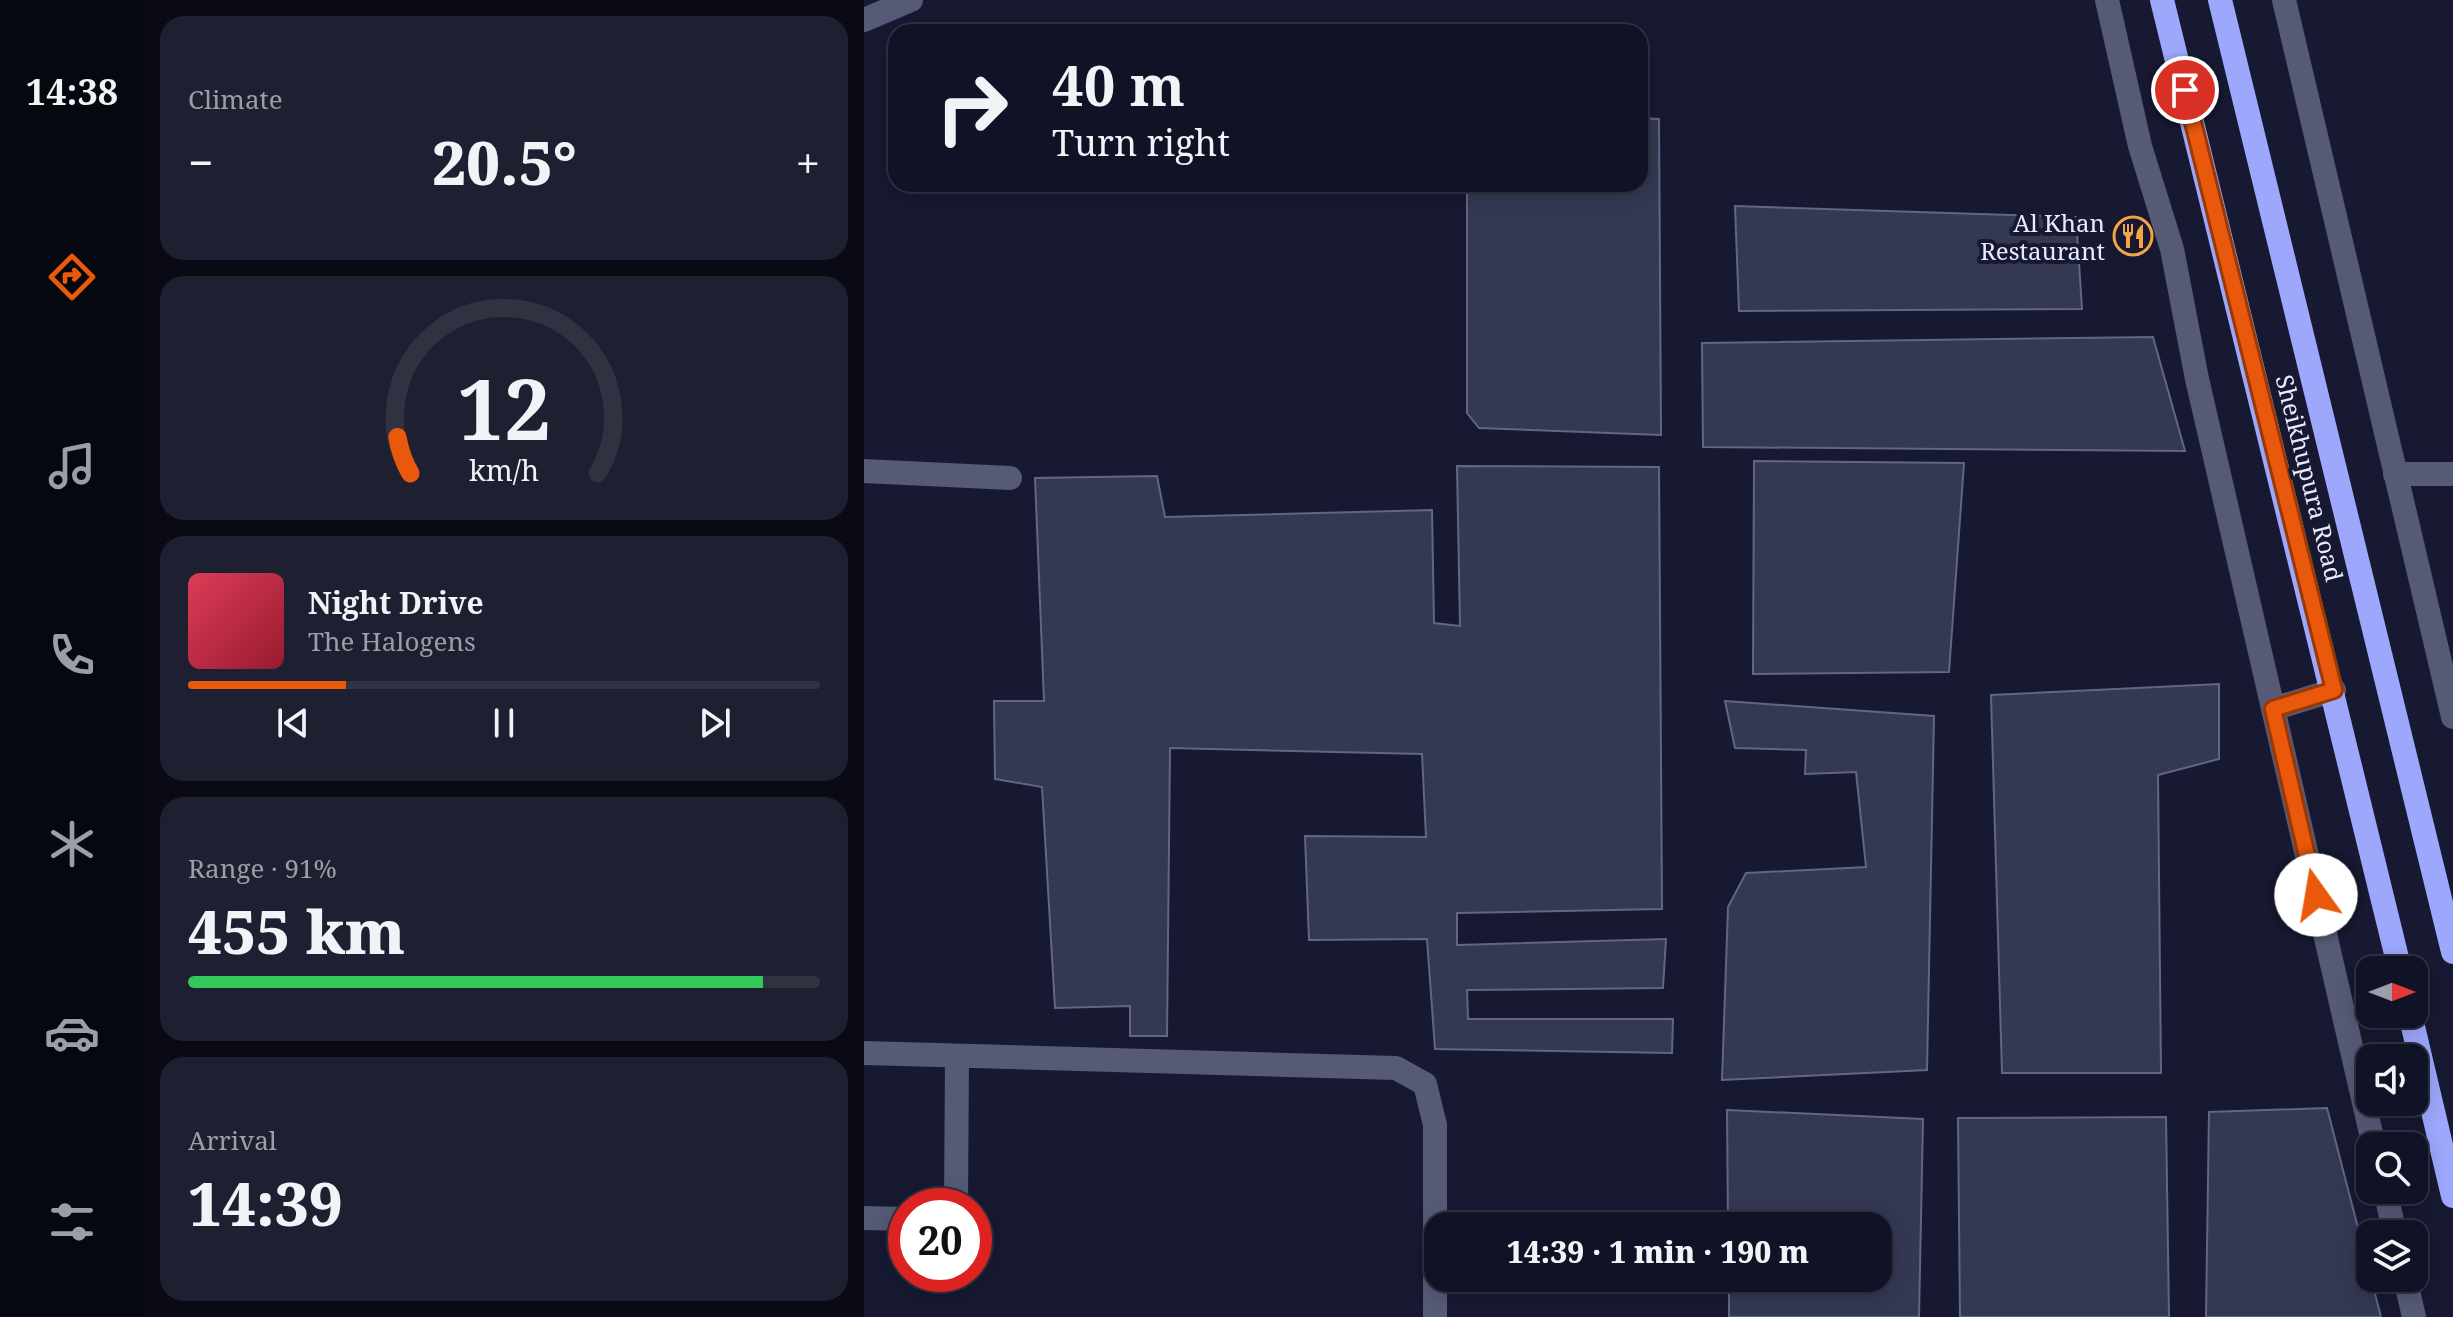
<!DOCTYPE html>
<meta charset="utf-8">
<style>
body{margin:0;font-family:"Noto Serif",serif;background:#1e2032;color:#f1f3f6;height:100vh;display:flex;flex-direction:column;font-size:30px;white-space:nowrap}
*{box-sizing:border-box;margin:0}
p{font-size:26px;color:#9c9ea7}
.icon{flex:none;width:44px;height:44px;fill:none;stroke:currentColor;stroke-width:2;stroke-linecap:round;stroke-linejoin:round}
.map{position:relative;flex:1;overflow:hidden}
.drawer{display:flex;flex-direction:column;gap:16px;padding:16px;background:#090a14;width:720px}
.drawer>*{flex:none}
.guide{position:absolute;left:24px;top:24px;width:760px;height:168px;border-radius:24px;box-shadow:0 4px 20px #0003,0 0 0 2px #303242;background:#101325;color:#f1f3f6;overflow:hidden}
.needle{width:52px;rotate:90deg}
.fabs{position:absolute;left:1492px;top:956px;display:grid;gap:16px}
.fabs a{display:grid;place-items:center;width:72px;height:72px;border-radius:16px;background:#101325;box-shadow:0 4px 20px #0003,0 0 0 2px #303242;font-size:40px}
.speed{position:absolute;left:24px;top:1188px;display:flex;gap:16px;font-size:40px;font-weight:700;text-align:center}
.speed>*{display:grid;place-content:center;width:104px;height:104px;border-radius:50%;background:#101325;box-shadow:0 4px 20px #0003,0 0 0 2px #303242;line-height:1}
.speed .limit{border:12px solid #d22;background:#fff;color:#111}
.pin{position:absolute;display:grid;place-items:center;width:68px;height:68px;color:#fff;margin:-34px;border:4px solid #fff;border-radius:50%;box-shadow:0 2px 8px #0007}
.me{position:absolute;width:88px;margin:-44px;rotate:347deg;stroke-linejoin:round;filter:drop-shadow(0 0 6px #0008)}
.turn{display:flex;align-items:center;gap:28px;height:168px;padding:0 32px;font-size:36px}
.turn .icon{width:104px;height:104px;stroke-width:2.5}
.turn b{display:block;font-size:56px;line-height:68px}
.big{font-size:60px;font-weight:800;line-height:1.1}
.drawer .tile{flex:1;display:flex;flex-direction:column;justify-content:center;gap:12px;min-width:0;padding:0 28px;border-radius:24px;background:#1e2032}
.drawer .dial{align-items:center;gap:0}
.dial svg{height:208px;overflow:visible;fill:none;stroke:#303242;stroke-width:7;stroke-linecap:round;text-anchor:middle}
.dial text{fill:#f1f3f6;stroke:none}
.song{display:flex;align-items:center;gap:24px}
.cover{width:96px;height:96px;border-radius:12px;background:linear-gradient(135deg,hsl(350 70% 55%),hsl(350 70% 35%))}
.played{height:8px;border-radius:4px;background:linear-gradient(90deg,#ea580c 25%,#303242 25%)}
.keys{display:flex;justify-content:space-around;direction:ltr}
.heat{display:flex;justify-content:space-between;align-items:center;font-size:44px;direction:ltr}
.charge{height:12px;border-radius:6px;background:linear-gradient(90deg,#34c759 91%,#303242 0)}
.trip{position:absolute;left:560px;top:1212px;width:468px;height:80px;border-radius:24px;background:#101325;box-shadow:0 4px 20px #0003,0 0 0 2px #303242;font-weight:800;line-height:80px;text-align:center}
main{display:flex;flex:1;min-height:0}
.tabs{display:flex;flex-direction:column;width:144px;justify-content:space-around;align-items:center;background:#06080f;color:#9c9ea7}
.tabs .icon{width:56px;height:56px}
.tabs .active{color:#ea580c}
.tabs b{font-size:36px;color:#f1f3f6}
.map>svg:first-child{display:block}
</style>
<main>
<nav class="tabs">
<b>14:38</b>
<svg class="icon active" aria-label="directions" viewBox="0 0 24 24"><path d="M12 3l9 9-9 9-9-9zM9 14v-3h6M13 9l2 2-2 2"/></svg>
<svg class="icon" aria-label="music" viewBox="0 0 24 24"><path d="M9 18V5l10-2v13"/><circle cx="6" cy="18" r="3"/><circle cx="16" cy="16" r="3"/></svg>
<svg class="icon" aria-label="phone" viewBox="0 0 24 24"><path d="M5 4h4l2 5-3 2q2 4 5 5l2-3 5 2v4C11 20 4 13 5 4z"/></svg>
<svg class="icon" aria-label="climate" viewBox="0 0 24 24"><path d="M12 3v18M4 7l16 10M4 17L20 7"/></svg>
<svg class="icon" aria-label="car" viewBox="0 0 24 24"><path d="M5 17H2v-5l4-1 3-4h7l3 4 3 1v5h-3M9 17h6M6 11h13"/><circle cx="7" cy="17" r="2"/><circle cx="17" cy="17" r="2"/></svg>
<svg class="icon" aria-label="filters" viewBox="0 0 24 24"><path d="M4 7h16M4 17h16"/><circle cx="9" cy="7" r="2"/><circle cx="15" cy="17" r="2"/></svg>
</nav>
<section class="drawer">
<div class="tile"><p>Climate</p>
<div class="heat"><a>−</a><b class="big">20.5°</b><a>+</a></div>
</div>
<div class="tile dial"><svg viewBox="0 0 100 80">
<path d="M14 69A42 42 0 1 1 86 69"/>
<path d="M14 69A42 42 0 0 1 9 55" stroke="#ea580c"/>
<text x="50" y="56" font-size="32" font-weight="700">12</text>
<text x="50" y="72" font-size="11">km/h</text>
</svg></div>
<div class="tile">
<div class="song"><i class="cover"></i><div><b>Night Drive</b><p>The Halogens</p></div></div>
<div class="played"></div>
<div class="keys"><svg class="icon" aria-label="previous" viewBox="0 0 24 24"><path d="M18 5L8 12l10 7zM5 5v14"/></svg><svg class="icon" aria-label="pause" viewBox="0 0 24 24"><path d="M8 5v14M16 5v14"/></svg><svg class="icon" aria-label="next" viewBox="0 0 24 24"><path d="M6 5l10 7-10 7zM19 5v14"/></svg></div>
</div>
<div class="tile"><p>Range · 91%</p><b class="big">455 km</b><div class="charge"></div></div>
<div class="tile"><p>Arrival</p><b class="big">14:39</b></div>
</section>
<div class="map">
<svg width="1589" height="1317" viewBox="0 0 1589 1317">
<rect width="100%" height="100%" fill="#161931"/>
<!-- building -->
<path fill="#343853" stroke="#616683" stroke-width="2" d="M776 50H785L784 91H776Z
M776 118 795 119 797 435 615 428 603 413V184H776Z
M871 206 1212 217 1218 309 875 311Z
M1289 337 1321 451 839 447 838 343Z
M890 461 1100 463 1085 672 889 674Z
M593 466 795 467 798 909 593 913V945L802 939 799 988 603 990 604 1019H809L808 1053 571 1049 563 939 445 940 441 836 562 837 558 754 306 748 303 1036H266V1006L191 1008 178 787 131 779 130 701H180L171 478 293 476 301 517 568 510 570 623 596 626Z
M1355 684V759L1294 775 1297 1073H1138L1127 695Z
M861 701 1070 716 1063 1070 858 1080 864 907 882 873 1002 867 992 772 941 774 942 750 871 748Z
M1463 1108 1517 1317H1342L1345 1112Z
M863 1110 1059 1119 1055 1317H865V1278H1014V1226H864Z
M1302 1117 1305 1317H1096L1094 1118Z"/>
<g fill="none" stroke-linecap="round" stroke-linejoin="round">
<!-- minor -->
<path stroke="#565a77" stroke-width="24" d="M1243 0 1276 146 1308 249 1333 379 1510 1146
M1420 0 1589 717
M0 20 47 0
M0 471 146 478
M1531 474H1589
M1409 709 1470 690
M0 1053 532 1068 561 1084 571 1125V1317
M1521 1190 1531 1234
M92 1206 93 1056
M0 1218 42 1219
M1541 1278 1550 1317"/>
<!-- highway -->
<path stroke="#9da8fd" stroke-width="24" d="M1298 0 1536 970
M1356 0 1589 952
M1546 1014 1589 1196"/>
</g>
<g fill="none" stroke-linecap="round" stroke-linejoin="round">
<defs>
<path id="route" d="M1321 90 1470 690 1409 709 1452 895"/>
</defs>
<!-- route casing -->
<use href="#route" stroke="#983908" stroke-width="20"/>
<!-- route -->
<use href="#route" stroke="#ea580c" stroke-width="14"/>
</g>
<!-- icons -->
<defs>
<symbol id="restaurant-ring" viewBox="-11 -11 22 22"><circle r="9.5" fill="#161931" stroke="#f4a444" stroke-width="1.5"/><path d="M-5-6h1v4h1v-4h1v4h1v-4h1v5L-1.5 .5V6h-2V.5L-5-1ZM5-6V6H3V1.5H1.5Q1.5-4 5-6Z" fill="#f4a444"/></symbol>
</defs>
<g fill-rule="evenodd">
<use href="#restaurant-ring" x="1247" y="214" width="44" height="44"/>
</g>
<g text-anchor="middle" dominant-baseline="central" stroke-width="8" stroke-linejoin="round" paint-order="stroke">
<!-- poi labels -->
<g font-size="24" fill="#e8ebfc" stroke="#161931" text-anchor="end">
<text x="1241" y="222">Al Khan<tspan x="1241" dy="28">Restaurant</tspan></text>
</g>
<!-- street labels -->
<g font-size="24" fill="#e8ebfc" stroke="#161931">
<text transform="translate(1446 478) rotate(76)">Sheikhupura Road</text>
</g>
</g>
</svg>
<div class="fabs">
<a><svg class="needle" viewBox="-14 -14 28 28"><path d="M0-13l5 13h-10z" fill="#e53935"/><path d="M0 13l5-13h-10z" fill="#9c9ea7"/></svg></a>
<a><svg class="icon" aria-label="sound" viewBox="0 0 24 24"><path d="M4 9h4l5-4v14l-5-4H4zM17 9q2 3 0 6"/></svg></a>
<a><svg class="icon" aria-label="search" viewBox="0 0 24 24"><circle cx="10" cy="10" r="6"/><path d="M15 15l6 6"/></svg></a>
<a><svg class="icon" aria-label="layers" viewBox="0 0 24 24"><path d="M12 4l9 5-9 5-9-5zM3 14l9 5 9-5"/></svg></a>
</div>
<div class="speed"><div class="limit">20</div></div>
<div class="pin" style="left:1321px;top:90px;background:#d93025"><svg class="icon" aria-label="arrive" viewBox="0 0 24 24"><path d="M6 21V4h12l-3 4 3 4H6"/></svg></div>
<svg class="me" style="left:1452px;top:895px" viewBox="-20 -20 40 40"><circle r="19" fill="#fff"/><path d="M0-13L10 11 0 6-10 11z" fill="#ea580c"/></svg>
<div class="trip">14:39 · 1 min · 190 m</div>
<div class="guide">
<div class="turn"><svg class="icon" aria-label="right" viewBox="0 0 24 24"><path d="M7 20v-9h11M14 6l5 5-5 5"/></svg><div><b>40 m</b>Turn right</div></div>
</div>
</div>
</main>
